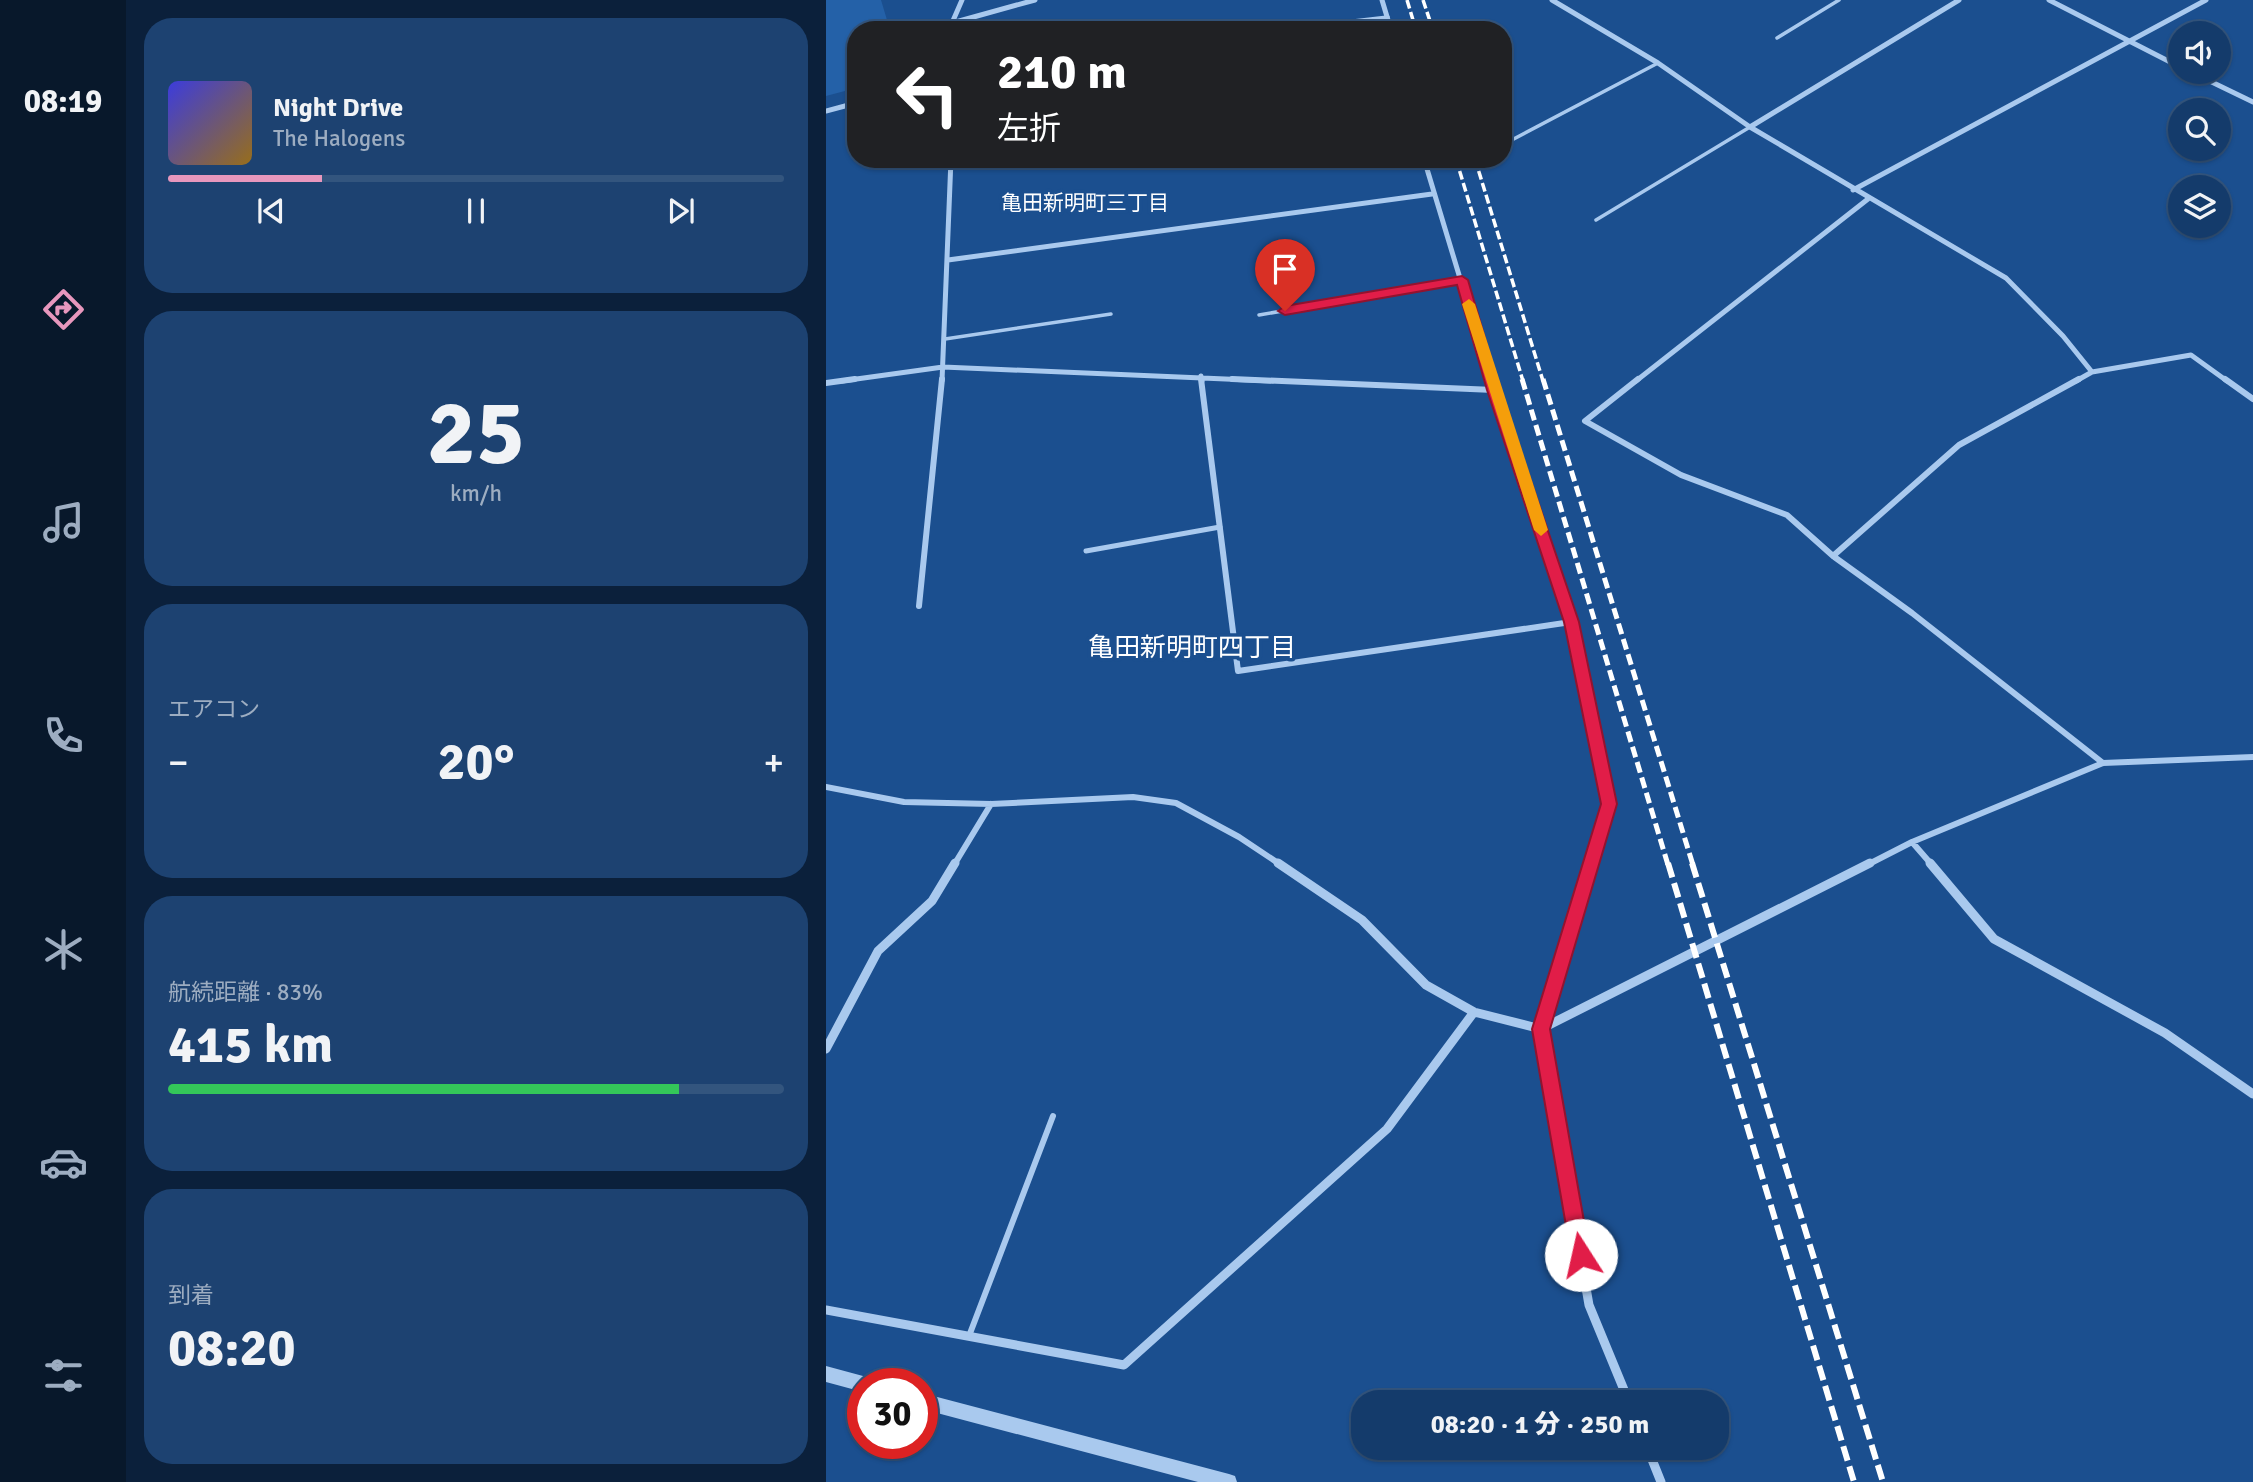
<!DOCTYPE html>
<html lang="ja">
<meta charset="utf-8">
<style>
body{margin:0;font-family:Signika,"Noto Sans JP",sans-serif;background:#1d4271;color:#f1f3f6;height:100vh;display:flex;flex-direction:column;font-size:26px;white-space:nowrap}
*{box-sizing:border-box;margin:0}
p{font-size:23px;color:#9dadc1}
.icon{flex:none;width:38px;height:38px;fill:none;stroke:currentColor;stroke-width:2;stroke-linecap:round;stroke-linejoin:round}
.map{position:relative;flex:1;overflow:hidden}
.side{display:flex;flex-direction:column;gap:18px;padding:18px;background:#0b203b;width:700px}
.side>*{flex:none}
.hud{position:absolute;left:21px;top:21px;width:665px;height:147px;border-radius:28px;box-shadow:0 2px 5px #0004,0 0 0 2px #33557e;background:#202124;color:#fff;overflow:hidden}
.tools{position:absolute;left:1342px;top:21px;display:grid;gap:14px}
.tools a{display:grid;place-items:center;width:63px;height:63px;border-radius:50%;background:#143b6b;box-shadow:0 2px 5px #0004,0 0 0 2px #33557e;font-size:35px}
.speed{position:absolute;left:21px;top:1368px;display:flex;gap:14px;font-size:35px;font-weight:700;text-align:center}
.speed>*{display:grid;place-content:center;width:91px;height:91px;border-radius:50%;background:#143b6b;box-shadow:0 2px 5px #0004,0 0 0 2px #33557e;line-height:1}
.speed .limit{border:10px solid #d22;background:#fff;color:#111}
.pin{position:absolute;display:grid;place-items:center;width:60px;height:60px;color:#fff;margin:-72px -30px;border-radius:50% 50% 50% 0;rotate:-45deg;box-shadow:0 0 7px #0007}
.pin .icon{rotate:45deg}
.me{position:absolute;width:77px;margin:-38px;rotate:350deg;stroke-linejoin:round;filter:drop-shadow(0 0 5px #0008)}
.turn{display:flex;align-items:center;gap:24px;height:147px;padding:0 35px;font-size:32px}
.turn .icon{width:91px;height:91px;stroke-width:2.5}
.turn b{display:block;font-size:49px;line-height:60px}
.big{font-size:52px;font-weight:800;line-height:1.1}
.side .card{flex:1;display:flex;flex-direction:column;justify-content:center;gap:10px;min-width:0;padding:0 24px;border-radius:28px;background:#1d4271}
.side .dial{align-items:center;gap:0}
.dial b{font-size:91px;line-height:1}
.song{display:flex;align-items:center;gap:21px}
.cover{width:84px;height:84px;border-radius:10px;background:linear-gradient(135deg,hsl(240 70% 55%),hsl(40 70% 35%))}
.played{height:7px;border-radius:4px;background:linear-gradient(90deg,#e797bd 25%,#33557e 25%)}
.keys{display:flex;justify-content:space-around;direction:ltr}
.heat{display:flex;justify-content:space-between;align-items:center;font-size:38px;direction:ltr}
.charge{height:10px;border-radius:5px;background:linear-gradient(90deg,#34c759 83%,#33557e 0)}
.trip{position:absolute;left:525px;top:1390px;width:378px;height:70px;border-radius:28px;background:#143b6b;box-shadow:0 2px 5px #0004,0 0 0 2px #33557e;font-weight:800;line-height:70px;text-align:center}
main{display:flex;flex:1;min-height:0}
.tabs{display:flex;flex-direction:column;width:126px;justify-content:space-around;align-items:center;background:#08182b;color:#9dadc1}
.tabs .icon{width:49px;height:49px}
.tabs .on{color:#e797bd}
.tabs b{font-size:32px;color:#f1f3f6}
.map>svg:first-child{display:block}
</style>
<main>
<nav class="tabs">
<b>08:19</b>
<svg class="icon on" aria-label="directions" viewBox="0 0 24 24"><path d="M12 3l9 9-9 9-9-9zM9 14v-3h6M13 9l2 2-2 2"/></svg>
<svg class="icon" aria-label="music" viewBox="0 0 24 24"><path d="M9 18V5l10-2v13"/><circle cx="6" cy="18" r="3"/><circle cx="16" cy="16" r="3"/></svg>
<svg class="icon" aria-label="phone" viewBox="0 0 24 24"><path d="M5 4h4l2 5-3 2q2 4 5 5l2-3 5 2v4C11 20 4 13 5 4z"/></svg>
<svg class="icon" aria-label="climate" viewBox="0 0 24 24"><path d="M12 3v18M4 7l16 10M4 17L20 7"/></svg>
<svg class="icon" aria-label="car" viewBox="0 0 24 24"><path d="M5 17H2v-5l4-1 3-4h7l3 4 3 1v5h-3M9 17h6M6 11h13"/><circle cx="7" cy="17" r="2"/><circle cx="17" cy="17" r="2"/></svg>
<svg class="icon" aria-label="filters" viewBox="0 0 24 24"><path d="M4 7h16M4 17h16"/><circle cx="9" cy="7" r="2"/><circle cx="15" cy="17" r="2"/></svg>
</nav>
<section class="side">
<div class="card">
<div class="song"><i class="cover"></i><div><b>Night Drive</b><p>The Halogens</p></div></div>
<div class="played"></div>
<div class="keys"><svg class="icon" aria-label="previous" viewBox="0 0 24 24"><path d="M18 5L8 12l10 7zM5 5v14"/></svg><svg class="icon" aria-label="pause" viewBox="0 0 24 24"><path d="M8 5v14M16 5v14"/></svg><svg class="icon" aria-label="next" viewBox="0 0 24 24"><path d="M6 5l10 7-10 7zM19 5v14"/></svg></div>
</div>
<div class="card dial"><b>25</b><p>km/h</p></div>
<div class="card"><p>エアコン</p>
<div class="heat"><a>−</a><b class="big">20°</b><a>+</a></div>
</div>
<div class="card"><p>航続距離 · 83%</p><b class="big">415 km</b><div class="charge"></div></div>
<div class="card"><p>到着</p><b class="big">08:20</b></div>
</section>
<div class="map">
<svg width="1427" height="1482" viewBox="0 0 1427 1482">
<rect width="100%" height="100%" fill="#1b4f8f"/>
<!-- green -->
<path fill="#2461a8" d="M0 0H55L64 30H30V88L0 96Z"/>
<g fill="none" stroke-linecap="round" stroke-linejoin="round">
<!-- service-far2 -->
<path stroke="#a9c9ee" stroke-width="3.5" d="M450 30 562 17
M951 38 1013 0
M682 142 832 63
M770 220 924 127
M433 315 636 280
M119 339 285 314"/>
<!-- service-far1 -->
<path stroke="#a9c9ee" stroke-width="5" d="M260 551 394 527"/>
<!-- service -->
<path stroke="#a9c9ee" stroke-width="6" d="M143 1336 227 1116"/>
<!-- minor-far2 -->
<path stroke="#a9c9ee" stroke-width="5" d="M556 0 565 30
M726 0 832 63 924 127 1180 278 1237 336 1266 372 1365 355 1401 381
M1223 0 1354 67
M126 23 136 0
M127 30 126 23 209 0
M1365 72 1427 102
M0 111 30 103
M924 127 1133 0
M598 159 665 381
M1027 190 1380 0
M122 260 606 194
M375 376 376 381
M16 381 117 367 447 381
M116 381 125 159
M810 381 1042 199
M1250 381 1266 372"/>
<!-- minor-far1 -->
<path stroke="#a9c9ee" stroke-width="6" d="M375 379 412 671 745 622
M406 379 668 390
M665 379 745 622 783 804 765 865
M812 379 759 421 855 475 961 515 1007 556 1086 613 1277 763
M1399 379 1427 399
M0 383 29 379
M1007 556 1133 445 1253 379
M93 606 116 379
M0 787 78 802 165 804 307 797 350 803 413 837 455 865
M1086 842 1106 865
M128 865 165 804
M1041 865 1086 842 1277 763 1427 757"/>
<!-- minor -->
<path stroke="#a9c9ee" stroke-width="9" d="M452 863 536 920 600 985 648 1012 715 1029 1044 863
M765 863 715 1029 763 1305 803 1402
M1104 863 1168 939 1339 1033 1427 1094
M0 1049 52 951 106 901 129 863
M0 1310 298 1365 561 1129 648 1012
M821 1447 835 1482"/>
<!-- tertiary -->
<path fill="#a9c9ee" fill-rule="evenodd" d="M0 1366 37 1376 43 1378 45 1384H37V1392L0 1382Z
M96 1393 403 1474 409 1476 411 1482H372L96 1409Z"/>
<!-- rail-far2 -->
<path stroke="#fff" stroke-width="3.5" stroke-dasharray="9 3.5" stroke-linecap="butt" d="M581 0 590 30
M597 0 607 30
M630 159 697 381
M649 159 717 381"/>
<!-- rail-far1 -->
<path stroke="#fff" stroke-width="5" stroke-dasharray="11 5" stroke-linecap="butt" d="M696 379 842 865
M717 379 867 865"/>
<!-- rail -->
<path stroke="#fff" stroke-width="6" stroke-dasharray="15 6" stroke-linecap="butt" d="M842 863 1028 1482
M866 863 1057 1482"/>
</g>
<!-- route -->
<path fill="#e11d48" stroke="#92132f" stroke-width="2" d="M636 276 642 280 674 390 753 622 791 804 724 1029 764 1255 762 1262 755 1265 748 1262 745 1255 706 1029 775 804 738 622 661 390 631 285 459 315 452 311 459 306Z"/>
<!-- slow -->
<path fill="#f59e0b" d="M643 299 649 304 722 530 715 536 708 530 636 304Z"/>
<g text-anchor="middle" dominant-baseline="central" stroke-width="7" stroke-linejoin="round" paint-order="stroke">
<!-- far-neighbourhood labels -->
<g font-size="21" fill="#fff" stroke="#1b4f8f">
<text x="259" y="203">亀田新明町三丁目</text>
</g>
<!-- neighbourhood labels -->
<g font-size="26" fill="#fff" stroke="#1b4f8f">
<text x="366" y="648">亀田新明町四丁目</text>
</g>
</g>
</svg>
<div class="tools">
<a><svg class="icon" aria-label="sound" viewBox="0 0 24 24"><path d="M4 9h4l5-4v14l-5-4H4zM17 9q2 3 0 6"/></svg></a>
<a><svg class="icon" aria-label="search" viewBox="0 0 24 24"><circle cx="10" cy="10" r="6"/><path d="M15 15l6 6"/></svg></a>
<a><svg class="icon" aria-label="layers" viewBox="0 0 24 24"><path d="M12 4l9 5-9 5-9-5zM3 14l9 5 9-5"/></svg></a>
</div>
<div class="speed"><div class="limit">30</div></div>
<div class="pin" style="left:459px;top:311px;background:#d93025"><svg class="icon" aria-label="arrive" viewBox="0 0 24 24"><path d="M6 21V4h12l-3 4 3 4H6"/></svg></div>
<svg class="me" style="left:755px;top:1255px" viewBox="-20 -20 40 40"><circle r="19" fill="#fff"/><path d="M0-13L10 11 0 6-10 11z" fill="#e11d48"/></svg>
<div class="trip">08:20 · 1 分 · 250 m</div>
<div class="hud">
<div class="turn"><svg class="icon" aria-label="left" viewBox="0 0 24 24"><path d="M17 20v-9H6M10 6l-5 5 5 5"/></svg><div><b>210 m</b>左折</div></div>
</div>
</div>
</main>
